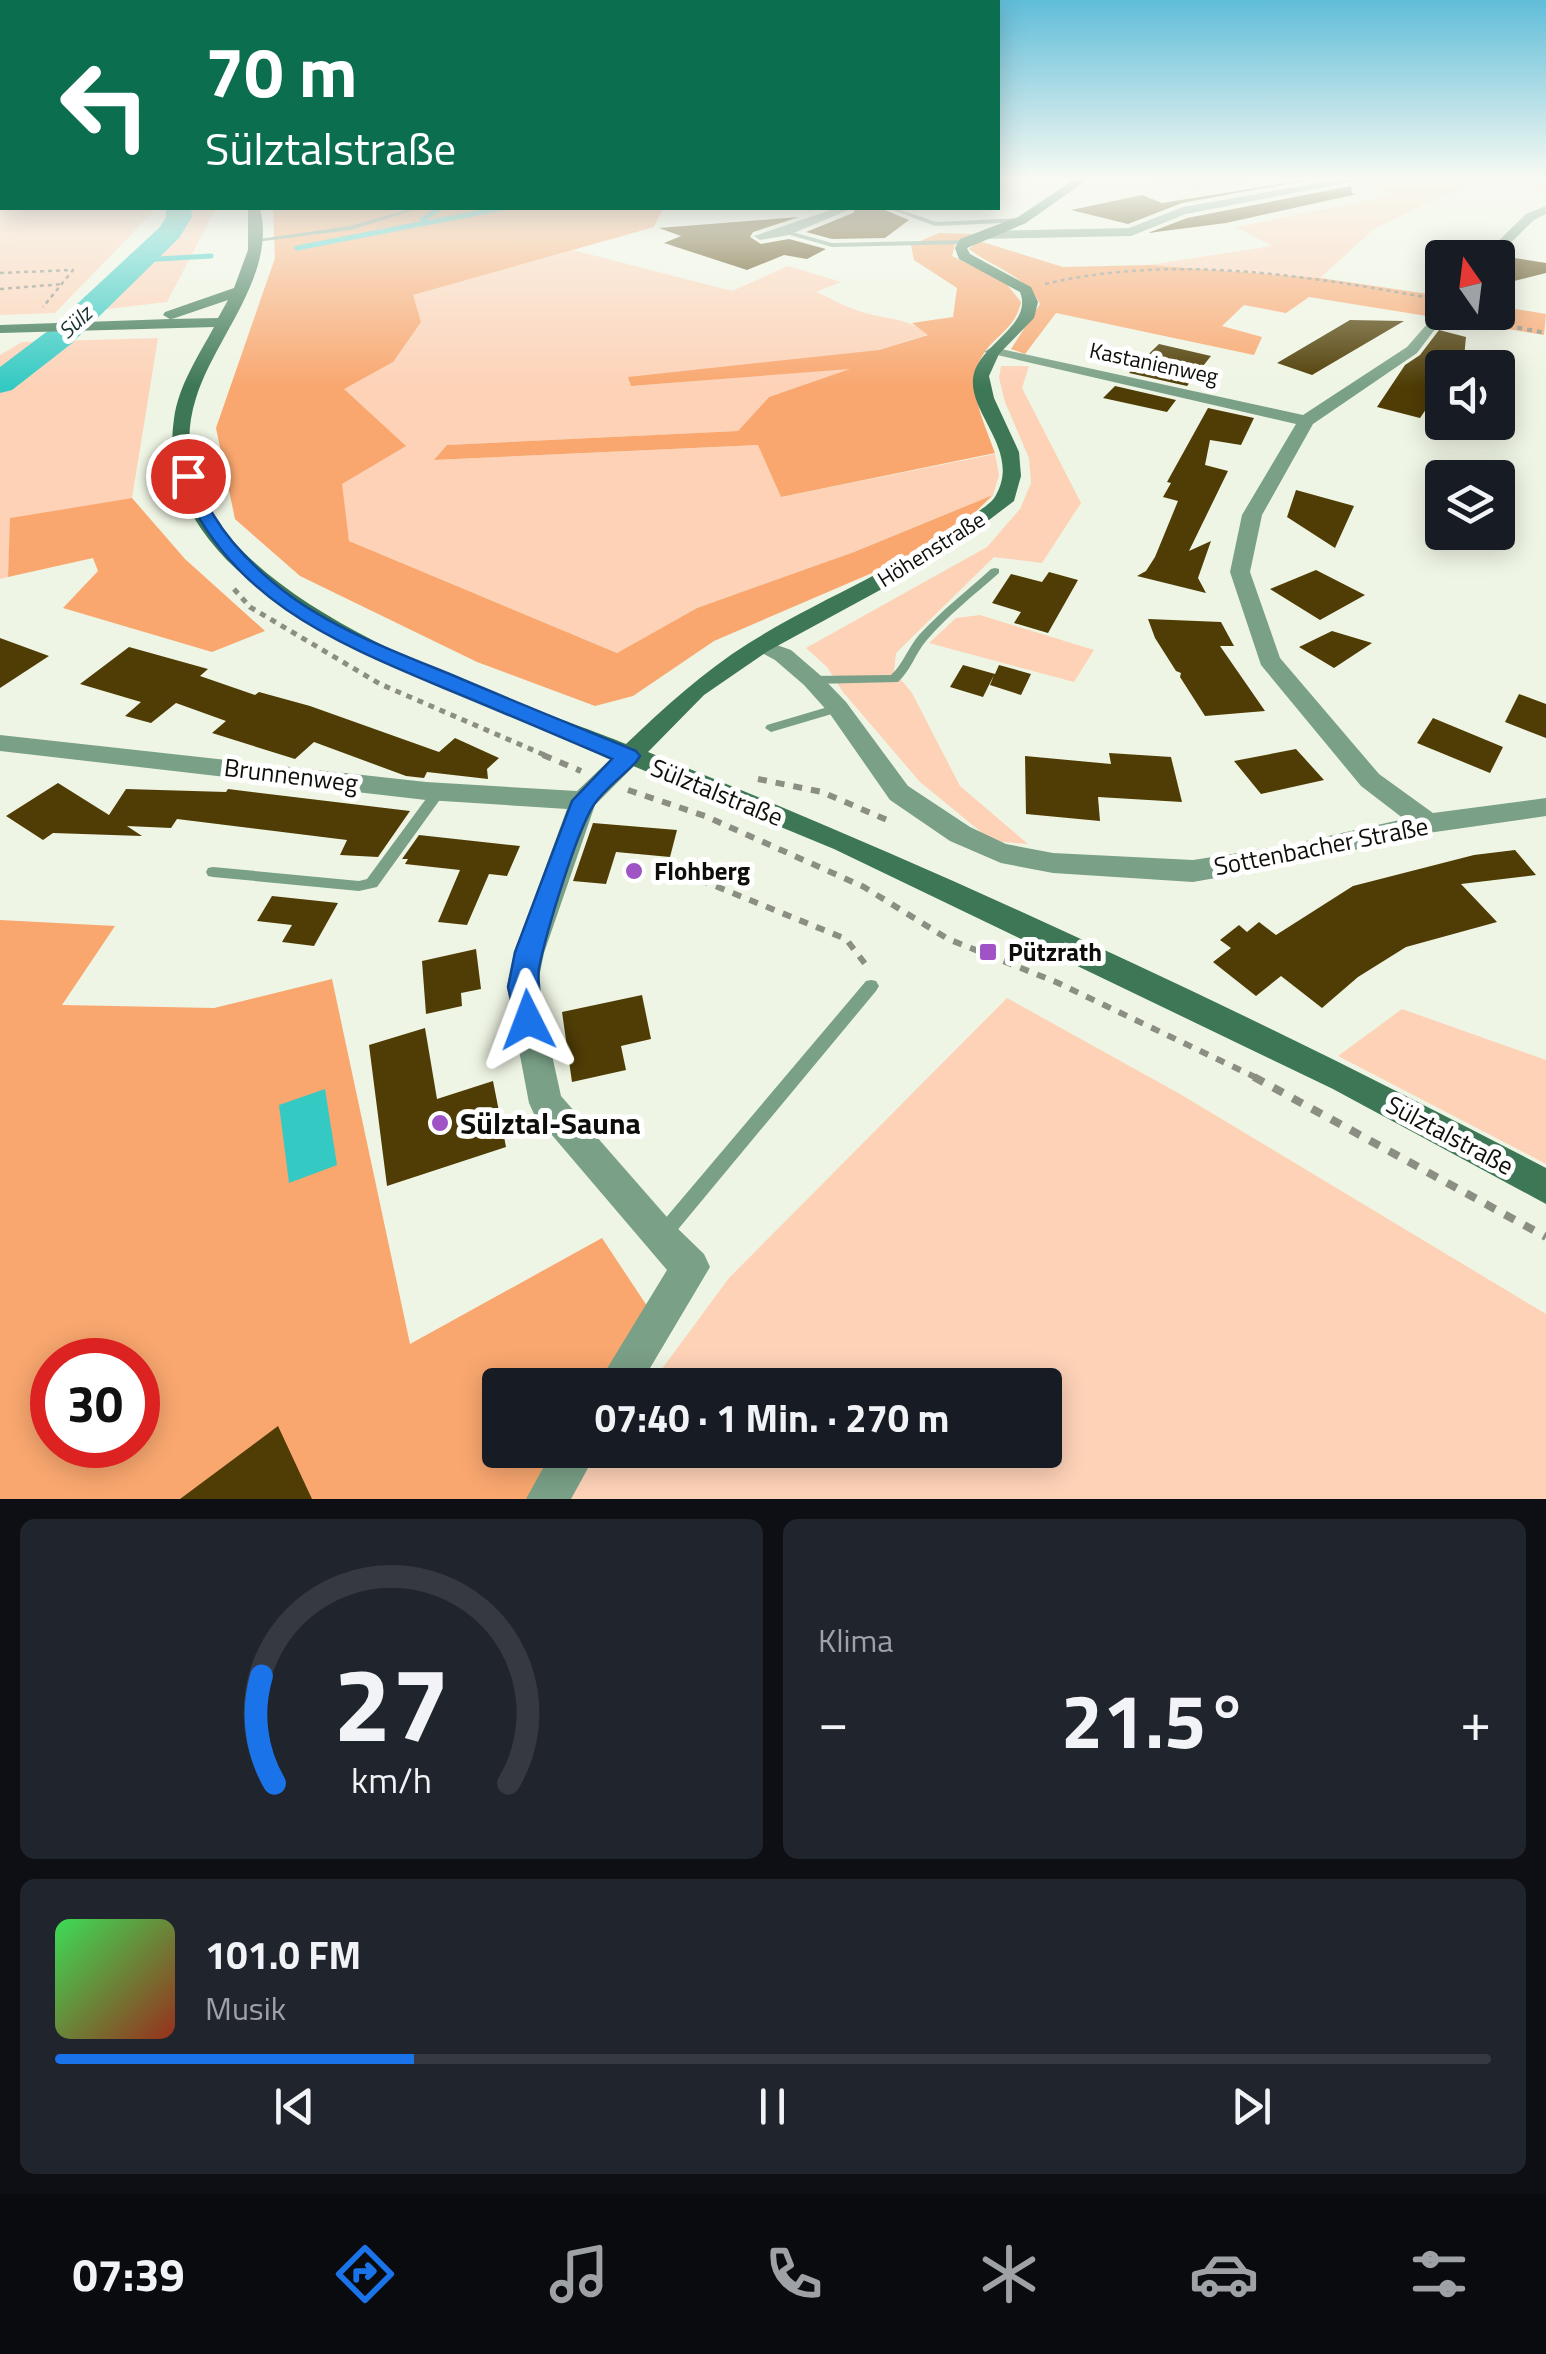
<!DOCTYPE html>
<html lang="de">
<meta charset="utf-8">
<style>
body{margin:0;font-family:"Titillium Web",sans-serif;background:#20242c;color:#f1f3f6;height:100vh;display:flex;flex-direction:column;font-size:38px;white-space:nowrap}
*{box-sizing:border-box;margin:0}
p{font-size:32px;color:#9ea1a6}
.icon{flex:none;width:55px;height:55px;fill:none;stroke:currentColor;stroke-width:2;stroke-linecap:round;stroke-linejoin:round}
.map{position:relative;height:1499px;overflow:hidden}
.drawer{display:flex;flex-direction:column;gap:20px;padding:20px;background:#0d0f14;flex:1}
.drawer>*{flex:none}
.banner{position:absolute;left:0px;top:0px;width:1000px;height:210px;box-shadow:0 5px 25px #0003;background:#0b6e4f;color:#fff;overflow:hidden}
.needle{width:65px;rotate:346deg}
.tools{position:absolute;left:1425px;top:240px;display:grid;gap:20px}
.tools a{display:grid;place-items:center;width:90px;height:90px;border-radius:10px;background:#171b24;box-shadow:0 5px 25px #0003;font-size:50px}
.speed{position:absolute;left:30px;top:1338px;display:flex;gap:20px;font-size:50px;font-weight:700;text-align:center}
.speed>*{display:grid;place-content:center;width:130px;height:130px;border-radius:50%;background:#171b24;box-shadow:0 5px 25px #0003;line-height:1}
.speed .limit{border:15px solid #d22;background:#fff;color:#111}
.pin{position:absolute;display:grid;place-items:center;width:85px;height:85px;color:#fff;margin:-42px;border:5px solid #fff;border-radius:50%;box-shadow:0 2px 10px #0007}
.me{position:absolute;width:110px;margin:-55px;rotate:357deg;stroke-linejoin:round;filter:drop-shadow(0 0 8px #0008)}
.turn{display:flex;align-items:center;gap:35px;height:210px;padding:0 40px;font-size:45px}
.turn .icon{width:130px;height:130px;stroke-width:2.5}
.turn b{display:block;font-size:70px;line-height:85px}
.big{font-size:75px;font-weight:700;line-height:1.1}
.drawer .widget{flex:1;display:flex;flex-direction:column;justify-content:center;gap:15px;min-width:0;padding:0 35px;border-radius:15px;background:#20242c}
.drawer .dial{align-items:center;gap:0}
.dial svg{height:260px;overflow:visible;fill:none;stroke:#363941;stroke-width:7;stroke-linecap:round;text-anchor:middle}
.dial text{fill:#f1f3f6;stroke:none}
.song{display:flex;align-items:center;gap:30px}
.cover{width:120px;height:120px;border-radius:15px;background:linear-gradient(135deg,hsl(130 70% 55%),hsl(10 70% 35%))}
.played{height:10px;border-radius:5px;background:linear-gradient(90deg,#1a73e8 25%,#363941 25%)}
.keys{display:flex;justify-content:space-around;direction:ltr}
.heat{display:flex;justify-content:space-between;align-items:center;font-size:55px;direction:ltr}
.drawer .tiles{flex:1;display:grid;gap:20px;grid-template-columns:1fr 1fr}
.widget:last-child{grid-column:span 2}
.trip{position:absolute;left:482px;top:1368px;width:580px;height:100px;border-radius:10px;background:#171b24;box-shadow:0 5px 25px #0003;font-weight:700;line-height:100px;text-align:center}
.dock{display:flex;height:160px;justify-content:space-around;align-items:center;background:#090b0e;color:#9ea1a6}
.dock .icon{width:70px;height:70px}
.dock .on{color:#1a73e8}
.dock b{font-size:45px;color:#f1f3f6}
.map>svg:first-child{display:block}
</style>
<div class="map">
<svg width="1546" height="1499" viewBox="0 0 1546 1499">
<rect width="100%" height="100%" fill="#eff5e4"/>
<!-- green -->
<path fill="#fdd2b7" d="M0 177 2 208H157L55 313 0 315Z
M1131 177H1272L1196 191Z
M1383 177H1546V193L1507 181 1464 189 1429 202 1374 229 1320 278 1149 265 1272 246 1236 227 1393 195 1361 181Z
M187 208H216L167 302 99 310Z
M573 250 732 291 788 266 841 282 816 292C833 299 851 310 869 314 894 320 905 318 929 334L879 350 632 386 856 368 769 397 738 431 448 445 435 460 759 445 781 497 995 454 999 475 993 495 854 552 697 608 617 653 349 541 341 484 405 446 343 389 413 295Z
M158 338 132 498 11 518 8 577 0 579V355L22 342Z
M1001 366H1029L1022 388 1081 503 1042 563 994 557 896 653 894 671 912 693 960 786 1028 844 992 841 920 782 843 692 827 667 806 648 987 547 1020 509 1031 483 1029 458 1005 402 999 378Z
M980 615 1094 650 1074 682 929 643 956 618Z
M1007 998 1180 1094 1546 1314V1499H566L602 1450H1045V1385H650L729 1278Z
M1402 1009 1546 1060V1164L1338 1056Z"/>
<!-- forest -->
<path fill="#f9a76f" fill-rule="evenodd" d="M273 208H663L654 227 413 295 421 322 393 362 344 389 406 446 342 484 349 541 617 653 697 608 854 552 993 495 962 525 928 549 714 641 633 696 595 706 477 662 300 576 235 519 216 428 275 258Z
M939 233 974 234 956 241 952 256 1005 282 1021 302C1017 320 1008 328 994 341 959 375 981 414 995 453L781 497 758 445 434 460 447 445 738 431 769 397 850 369 631 386 628 377 879 350 928 335 912 323 953 317 957 288 914 260 911 245Z
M979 241 1063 267 1149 265 1320 278 1442 296V312H1498V306L1546 314 1544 335 1309 297 1286 313 1244 305 1222 326 1262 337 1254 355 1056 313 1025 354 1011 349 1040 304C1027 276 992 267 969 249Z
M132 498 185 559 265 631 212 652 63 608 98 571 93 558 8 577 10 518Z
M0 920 115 926 62 1005 214 1008 332 979 410 1344 602 1238 653 1315 611 1385H500V1450H572L543 1499H0ZM52 1360H138V1445H52Z"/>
<!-- water -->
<path fill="#34cac3" d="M325 1089 337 1165 289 1183 279 1105Z"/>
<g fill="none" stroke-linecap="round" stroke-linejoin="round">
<!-- stream -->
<path stroke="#34cac3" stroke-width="5" d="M422 220 440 208
M297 248 503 208
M140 260 211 256"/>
<!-- river -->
<path fill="#34cac3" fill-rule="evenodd" d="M166 208H191L192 217 179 238 71 344 12 390 0 393V367L49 330 160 227 166 217Z"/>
</g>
<!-- building -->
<path fill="#4f3d05" d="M1313 179 1182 203 1128 224 1071 210 1142 195 1162 203Z
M1351 186 1352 193 1357 194 1226 223 1148 233 1187 218Z
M856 208H880L909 220 885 238 832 239 806 232 853 213Z
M799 217 753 232 750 237 761 244 789 239 826 249 807 259 784 255 747 270 664 243 681 236 659 228Z
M1502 256 1546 263V273L1498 285V261Z
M1350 320 1404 321 1312 375 1277 363Z
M1439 330 1466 337 1463 368H1442V386L1420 418 1377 407 1405 365 1420 355Z
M1159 344 1211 356 1187 386 1129 373Z
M1115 386 1176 400 1167 412 1103 398Z
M1208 408 1254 418 1241 445 1210 440 1205 465 1228 471 1189 551 1211 541 1198 578 1206 593 1137 576 1146 571 1155 557 1178 501 1163 497 1171 483 1167 482Z
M1296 490 1354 506 1335 548 1287 517Z
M1316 570 1365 595 1320 620 1270 589Z
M1049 572 1078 580 1048 633 1014 623 1021 612 992 603 1011 574 1042 582Z
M1148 619 1221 622 1234 646H1220L1265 711 1205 716 1180 677 1181 673 1176 671 1155 638Z
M1332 631 1372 643 1334 668 1299 647Z
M0 638 49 656 0 688Z
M129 647 208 669 200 676 255 695 259 692 310 706 439 752 455 738 499 758 487 769 488 779 427 772 424 778 406 776 314 742 295 759 212 733 226 721 176 703 151 723 125 716 141 702 80 684Z
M963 665 995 674 999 665 1031 674 1021 695 990 685 994 675 983 697 950 687Z
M1519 694 1546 704V738L1505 722Z
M1433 718 1503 747 1490 773 1417 743Z
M1296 749 1324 780 1261 794 1234 761Z
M1109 753 1171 757 1182 802 1098 797 1100 821 1026 814 1025 756 1111 764Z
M58 783 109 815 126 789 226 792 228 789 410 811 378 857 340 855 347 840 177 819 171 828 127 826 142 836 53 833 43 840 6 816Z
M593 823 677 830 670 857 616 852 606 884 573 881Z
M419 835 520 846 507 876 489 874 467 925 438 922 460 870 405 864 408 859H402Z
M1515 850 1536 875 1461 884 1497 922 1406 947 1358 977 1322 1008 1281 976 1256 996 1213 962 1231 948 1220 940 1239 925 1247 932 1259 922 1276 935 1353 886 1474 855Z
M272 896 338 903 314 946 282 942 292 925 257 921Z
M476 949 481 989 461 993 462 1006 426 1014 422 961Z
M642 995 651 1039 621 1046 626 1070 572 1082 562 1012Z
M425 1028 437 1099 493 1081 506 1147 387 1186 369 1045Z
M278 1426 312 1499H180Z"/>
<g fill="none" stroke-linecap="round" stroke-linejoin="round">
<!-- path-far4 -->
<path stroke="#8b8f83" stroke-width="2.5" stroke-dasharray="4 4" stroke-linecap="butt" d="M0 273 73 270 43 307
M1045 284C1173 254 1303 275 1430 298
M0 289 63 284
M1459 316 1491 322"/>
<!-- path-far3 -->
<path stroke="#8b8f83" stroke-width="4" stroke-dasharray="5 5" stroke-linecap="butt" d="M1478 320 1546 333"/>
<!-- path-far2 -->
<path stroke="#8b8f83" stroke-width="5" stroke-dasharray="6 6" stroke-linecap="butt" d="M234 589 250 607 380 684 549 757"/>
<!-- path-far1 -->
<path stroke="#8b8f83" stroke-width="6" stroke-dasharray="9 9" stroke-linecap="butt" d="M543 755 581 771
M758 779 822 792 894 823
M628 790 705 816 864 887 948 939 1056 982 1259 1079
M666 866 846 939 866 965"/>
<!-- path -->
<path stroke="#8b8f83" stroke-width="8" stroke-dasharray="11 11" stroke-linecap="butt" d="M1254 1077 1546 1237"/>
<!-- lane -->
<path fill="#7aa087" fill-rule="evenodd" d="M413 208H421L351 230 256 242 253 240 350 226Z
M888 208H895L936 222 1022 218 1025 220 1022 222 935 226Z
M785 230 832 243 965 240 968 242 965 244 832 247 783 233Z
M995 568 999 569V573C974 595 947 616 926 641 915 654 911 670 898 682L812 684 806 680 812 676 891 675C903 664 908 648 919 635 941 611 967 591 991 569Z
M838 704 844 708 842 711 771 732 765 728 767 725Z
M439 786 444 788 445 791 444 794 377 887 359 891 213 877 208 876 206 872 208 868 213 867 359 881 367 879 434 788Z
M871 980 876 981 879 986 876 991 670 1239 664 1242 658 1239 655 1233 658 1227 866 981Z"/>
<!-- street -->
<path fill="#7aa087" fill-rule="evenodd" d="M1352 177H1376L1186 214 1131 236 982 239 976 235 982 231 1129 228 1183 207Z
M1546 206V214L1534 220 1495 258H1481L1526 214Z
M837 208H853L789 235 760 240 754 236Z
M1442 307V312H1448L1417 353 1313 424 1262 515 1250 572 1280 658 1379 774 1433 813 1546 798V816L1428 833 1284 866 1193 882 1053 873 1001 863 950 841 890 800 830 714 804 685 775 660 749 646 760 639 791 650 820 675 846 702 908 786 970 827 1006 844 1053 853 1193 860 1284 846 1404 819 1361 786 1261 665 1230 572 1242 515 1296 424 984 352 992 347 1303 415 1407 347Z
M0 735 426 782 577 791 619 751H637L641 757 637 763 595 805 544 953 537 987 561 1096 673 1224 704 1254 710 1267 640 1385H597L667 1270 534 1114 529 1103 507 987 514 953 567 809 426 800 0 751Z
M553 1450H598L571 1499H526Z"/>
<!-- secondary -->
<path fill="#3d7755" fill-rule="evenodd" d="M1078 177H1091L1026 223 967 248 970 254 1031 287 1038 302 1034 318 999 354 989 376 994 398 1019 452 1021 476 1014 501 939 558 768 651 704 695 648 752C954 875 1254 1015 1546 1168V1204L1333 1089 834 849 379 661C287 615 156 540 174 419 178 386 199 355 214 327L0 333V325L170 319 163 315 165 312 234 288 248 250V208H260C277 275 215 337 196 398 136 588 500 693 626 744 666 706 703 672 749 643 821 598 899 569 967 519 976 512 991 505 996 495 1022 449 964 411 974 373 983 343 1033 324 1020 292L959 259 955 248 960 239 1018 217ZM228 300 218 318 171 319 175 318Z"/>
</g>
<!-- sky -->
<linearGradient id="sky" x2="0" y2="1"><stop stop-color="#60bdd9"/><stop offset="0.46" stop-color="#f8faf3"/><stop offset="1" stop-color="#f8faf3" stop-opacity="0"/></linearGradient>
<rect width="1546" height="387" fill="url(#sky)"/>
<!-- route -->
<path fill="#1a73e8" stroke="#114b97" stroke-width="2.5" d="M188 471C203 477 205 503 214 516 234 549 262 575 293 598 341 632 398 653 452 675 513 701 575 726 636 751L640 756 636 762C623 776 603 790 593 806 575 836 546 933 539 968 536 988 546 1012 538 1029L528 1032 518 1029 508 987 515 952 572 801 612 759C556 735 500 711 444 688 332 641 225 597 179 476Z"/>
<!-- markers -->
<g fill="#9f53c5" stroke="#fff" stroke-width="4">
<circle cx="634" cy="871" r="10"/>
<rect x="978" y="942" width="20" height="20" rx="5"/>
<circle cx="440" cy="1123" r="10"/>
</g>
<g text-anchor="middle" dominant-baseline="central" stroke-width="10" stroke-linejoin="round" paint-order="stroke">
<!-- far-water labels -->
<g font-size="22" font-style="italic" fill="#18302f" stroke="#fff">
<text transform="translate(75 322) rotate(-43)">Sülz</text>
</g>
<!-- far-street labels -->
<g font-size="22" fill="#0e0f0a" stroke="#fff">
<text transform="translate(1154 363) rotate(12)">Kastanienweg</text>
<text transform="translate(931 549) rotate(-32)">Höhenstraße</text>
</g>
<!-- street labels -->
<g font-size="25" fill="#0e0f0a" stroke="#fff">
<text transform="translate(291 775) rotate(7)">Brunnenweg</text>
<text transform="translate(717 792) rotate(22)">Sülztalstraße</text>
<text transform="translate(1321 846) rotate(-11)">Sottenbacher Straße</text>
<text transform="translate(1450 1135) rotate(28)">Sülztalstraße</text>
</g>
<!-- poi labels -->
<g font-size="25" font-weight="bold" fill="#0e0f0a" stroke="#fff" text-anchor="start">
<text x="654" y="871">Flohberg</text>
<text x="1008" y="952">Pützrath</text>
</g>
<!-- near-poi labels -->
<g font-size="30" font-weight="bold" fill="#0e0f0a" stroke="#fff" text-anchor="start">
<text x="460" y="1123">Sülztal-Sauna</text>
</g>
</g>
</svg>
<div class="tools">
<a><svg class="needle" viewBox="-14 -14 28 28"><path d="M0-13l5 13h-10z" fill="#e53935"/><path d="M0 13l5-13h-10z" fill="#9ea1a6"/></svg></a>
<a><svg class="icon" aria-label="sound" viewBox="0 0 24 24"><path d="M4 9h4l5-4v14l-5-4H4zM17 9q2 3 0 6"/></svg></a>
<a><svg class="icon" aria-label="layers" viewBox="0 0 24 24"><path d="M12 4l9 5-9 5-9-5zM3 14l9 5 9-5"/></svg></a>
</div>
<div class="speed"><div class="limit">30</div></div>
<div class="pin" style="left:188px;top:476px;background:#d93025"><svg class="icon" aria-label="arrive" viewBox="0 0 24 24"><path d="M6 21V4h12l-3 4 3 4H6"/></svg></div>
<svg class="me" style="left:528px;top:1020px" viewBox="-20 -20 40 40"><path d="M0-17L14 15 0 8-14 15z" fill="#1a73e8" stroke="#fff" stroke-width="4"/></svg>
<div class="trip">07:40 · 1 Min. · 270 m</div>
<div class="banner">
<div class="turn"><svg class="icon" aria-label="left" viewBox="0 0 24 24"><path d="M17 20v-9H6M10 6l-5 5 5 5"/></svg><div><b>70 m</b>Sülztalstraße</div></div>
</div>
</div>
<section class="drawer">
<div class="tiles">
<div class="widget dial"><svg viewBox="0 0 100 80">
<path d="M14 69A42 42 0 1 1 86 69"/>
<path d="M14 69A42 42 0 0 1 10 36" stroke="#1a73e8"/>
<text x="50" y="56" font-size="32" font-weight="700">27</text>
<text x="50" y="72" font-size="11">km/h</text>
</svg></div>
<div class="widget"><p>Klima</p>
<div class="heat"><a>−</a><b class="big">21.5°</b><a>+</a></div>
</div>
<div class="widget">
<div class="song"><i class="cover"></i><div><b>101.0 FM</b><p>Musik</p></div></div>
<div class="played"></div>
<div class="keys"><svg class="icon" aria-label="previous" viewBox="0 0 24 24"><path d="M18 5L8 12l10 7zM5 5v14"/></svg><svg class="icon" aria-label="pause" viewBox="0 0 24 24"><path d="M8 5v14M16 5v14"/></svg><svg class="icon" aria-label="next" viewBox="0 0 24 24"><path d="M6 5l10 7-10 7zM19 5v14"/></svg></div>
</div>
</div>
</section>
<nav class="dock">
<b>07:39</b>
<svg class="icon on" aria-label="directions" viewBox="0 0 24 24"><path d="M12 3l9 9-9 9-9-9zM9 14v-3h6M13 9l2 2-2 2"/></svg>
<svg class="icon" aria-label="music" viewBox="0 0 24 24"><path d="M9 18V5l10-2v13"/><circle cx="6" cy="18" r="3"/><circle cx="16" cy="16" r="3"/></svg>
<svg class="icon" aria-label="phone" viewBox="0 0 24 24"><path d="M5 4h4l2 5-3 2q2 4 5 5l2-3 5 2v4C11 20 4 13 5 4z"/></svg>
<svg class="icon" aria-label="climate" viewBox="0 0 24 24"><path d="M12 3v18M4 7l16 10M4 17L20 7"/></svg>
<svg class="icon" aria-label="car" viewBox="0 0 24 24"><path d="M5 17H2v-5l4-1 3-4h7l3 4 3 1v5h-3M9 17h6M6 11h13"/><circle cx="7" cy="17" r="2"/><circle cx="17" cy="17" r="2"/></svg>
<svg class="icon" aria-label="filters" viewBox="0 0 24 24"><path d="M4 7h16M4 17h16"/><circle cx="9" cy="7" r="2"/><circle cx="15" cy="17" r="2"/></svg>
</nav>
